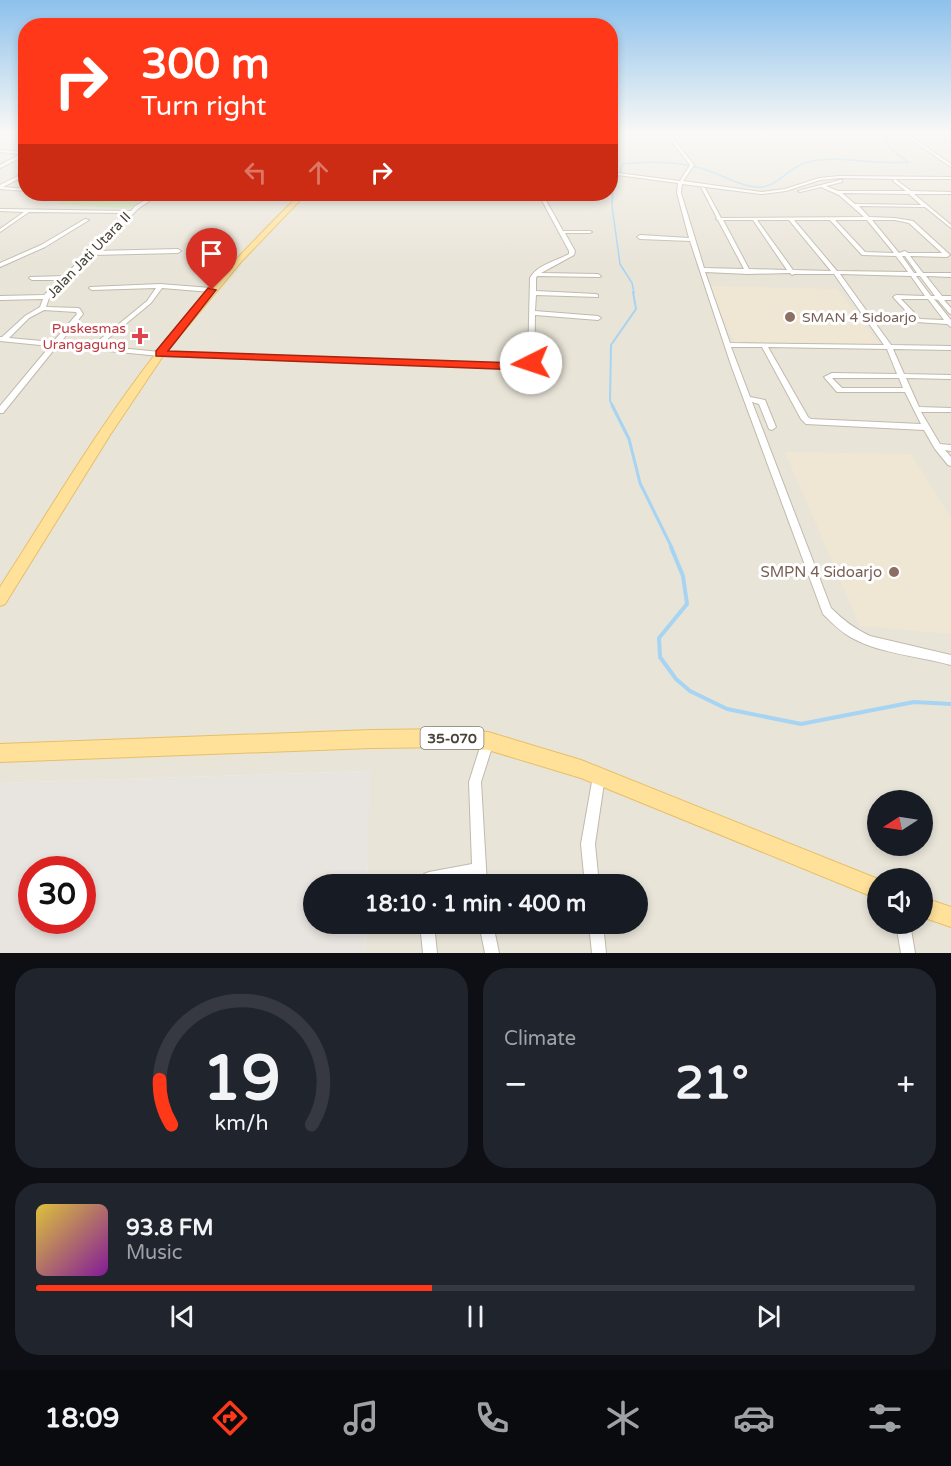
<!DOCTYPE html>
<meta charset="utf-8">
<style>
body{margin:0;font-family:"Varela Round",sans-serif;background:#20242c;color:#f1f3f6;height:100vh;display:flex;flex-direction:column;font-size:22px;white-space:nowrap}
*{box-sizing:border-box;margin:0}
p{font-size:20px;color:#9ea1a6}
.icon{flex:none;width:33px;height:33px;fill:none;stroke:currentColor;stroke-width:2;stroke-linecap:round;stroke-linejoin:round}
.map{position:relative;height:953px;overflow:hidden}
.side{display:flex;flex-direction:column;gap:15px;padding:15px;background:#0d0f14;flex:1}
.side>*{flex:none}
.banner{position:absolute;left:18px;top:18px;width:600px;height:183px;border-radius:24px;box-shadow:0 3px 9px #0003;background:#fe3818;color:#fff;overflow:hidden}
.needle{width:39px;rotate:258deg}
.buttons{position:absolute;left:867px;top:790px;display:grid;gap:12px}
.buttons a{display:grid;place-items:center;width:66px;height:66px;border-radius:50%;background:#171b24;box-shadow:0 3px 9px #0003;font-size:30px}
.speed{position:absolute;left:18px;top:856px;display:flex;gap:12px;font-size:30px;font-weight:700;text-align:center}
.speed>*{display:grid;place-content:center;width:78px;height:78px;border-radius:50%;background:#171b24;box-shadow:0 3px 9px #0003;line-height:1}
.speed .limit{border:9px solid #d22;background:#fff;color:#111}
.pin{position:absolute;display:grid;place-items:center;width:51px;height:51px;color:#fff;margin:-62px -26px;border-radius:50% 50% 50% 0;rotate:-45deg;box-shadow:0 0 6px #0007}
.pin .icon{rotate:45deg}
.me{position:absolute;width:66px;margin:-33px;rotate:266deg;stroke-linejoin:round;filter:drop-shadow(0 0 4px #0008)}
.turn{display:flex;align-items:center;gap:21px;height:126px;padding:0 24px;font-size:27px}
.turn .icon{width:78px;height:78px;stroke-width:2.5}
.turn b{display:block;font-size:42px;line-height:51px}
.lanes{display:flex;align-items:center;height:57px;padding:0 24px;background:#0003;justify-content:center;gap:30px;direction:ltr}
.lanes .off{opacity:.35}
.big{font-size:45px;font-weight:800;line-height:1.1}
.side .tile{flex:1;display:flex;flex-direction:column;justify-content:center;gap:9px;min-width:0;padding:0 21px;border-radius:24px;background:#20242c}
.side .dial{align-items:center;gap:0}
.dial svg{height:156px;overflow:visible;fill:none;stroke:#363941;stroke-width:7;stroke-linecap:round;text-anchor:middle}
.dial text{fill:#f1f3f6;stroke:none}
.song{display:flex;align-items:center;gap:18px}
.cover{width:72px;height:72px;border-radius:9px;background:linear-gradient(135deg,hsl(50 70% 55%),hsl(290 70% 35%))}
.played{height:6px;border-radius:3px;background:linear-gradient(90deg,#fe3818 45%,#363941 45%)}
.keys{display:flex;justify-content:space-around;direction:ltr}
.heat{display:flex;justify-content:space-between;align-items:center;font-size:33px;direction:ltr}
.side .tiles{flex:1;display:grid;gap:15px;grid-template-columns:1fr 1fr}
.tile:last-child{grid-column:span 2}
.trip{position:absolute;left:303px;top:874px;width:345px;height:60px;border-radius:30px;background:#171b24;box-shadow:0 3px 9px #0003;font-weight:800;line-height:60px;text-align:center}
.tabs{display:flex;height:96px;justify-content:space-around;align-items:center;background:#090b0e;color:#9ea1a6}
.tabs .icon{width:42px;height:42px}
.tabs .current{color:#fe3818}
.tabs b{font-size:27px;color:#f1f3f6}
.map>svg:first-child{display:block}
</style>
<div class="map">
<svg width="951" height="953" viewBox="0 0 951 953">
<rect width="100%" height="100%" fill="#f5f2ea"/>
<!-- residential -->
<path fill="#e9e4d8" fill-rule="evenodd" d="M0 132H25L26 194H58L54 198 129 209 150 194H610L611 132H951V953H365L366 924H638V885H367L370 771 0 783ZM878 801H922V846H878ZM878 879H922V924H878Z"/>
<!-- industrial -->
<path fill="#e8e4df" fill-rule="evenodd" d="M371 771 367 885H314V924H366L365 953H0V783ZM32 870H82V921H32Z"/>
<!-- education -->
<path fill="#efe7d4" d="M708 286 837 289 883 349 736 345Z
M785 452 911 454 951 518V634L860 626Z"/>
<!-- green -->
<path fill="#d2eab3" d="M58 194H150L129 209 58 204 60 201 54 198Z"/>
<g fill="none" stroke-linecap="round" stroke-linejoin="round">
<!-- stream-far3 -->
<path stroke="#a6d4f2" stroke-width="1.5" d="M634 293 632 283 620 264 612 206 613 191 623 164C651 161 683 161 709 171 725 176 739 186 756 187 778 189 785 168 808 162 841 154 875 166 908 162L890 148 885 140 886 136 893 132"/>
<!-- stream-far2 -->
<path stroke="#a6d4f2" stroke-width="2" d="M613 406 610 401 611 345 636 309 633 292"/>
<!-- stream-far1 -->
<path stroke="#a6d4f2" stroke-width="3" d="M612 405 629 439 640 483 672 548"/>
<!-- stream -->
<path stroke="#a6d4f2" stroke-width="4" d="M671 547 683 576 687 604 659 638 660 657 676 679 690 691 727 709 801 724 914 702 951 704"/>
<defs>
<path id="street" d="M665 132H668L694 165 683 181 761 192 785 189 819 178 839 176 951 177V179H895L911 191 951 192V194H914L951 225V228L925 207 859 206 869 217 895 218 913 221 949 254 950 255 947 257 910 256 923 273H951V277L926 276 942 296H951V300H944L951 308V314L949 313 938 300 934 299 951 320V327L947 324 916 322 894 298 893 297 896 295 925 296 911 276 840 274 891 345 951 346V350L893 349 904 374 951 375V379L906 378 919 407 951 408V412H921L940 444 951 445V451L945 450 951 457V466L948 465 935 449 924 430 806 424 801 419 762 347H731L750 397 765 400 776 427 772 430 769 429 759 404 752 402 831 608C843 620 855 629 870 636L951 655V665C918 656 882 654 852 638 841 632 832 623 823 614L731 365 690 241 640 239 637 237 640 235 689 238 677 193 678 183 610 174V172L680 181 690 165ZM839 178 895 179 893 181 906 191H838L826 186 842 182V180H840L798 191 800 192 821 187 839 195 864 217 721 218 705 188 701 187 717 218 716 219 718 220 744 269 704 268 681 193 682 184 761 194 786 191 820 180ZM842 193 909 194 921 205 855 204ZM723 220H753L787 270 749 269ZM757 220H789L831 271 793 270ZM794 220H830L862 255 896 256 908 272 837 271ZM835 220H867L894 253 865 252ZM872 220H895L909 223 942 253H908L905 251 899 253ZM902 256H905L917 273H914ZM705 272 748 274 790 273 792 275 794 274H834L884 345 730 343ZM916 276H920L935 296H931ZM901 299H928L944 320 920 319ZM768 347 887 349 897 374 832 373 824 377 837 392H905L921 424 811 419 808 417ZM832 378H899L903 388H842Z
M939 132H943L951 138V141Z
M913 138 951 164V167L912 140Z
M0 150 25 152 26 155 0 168V165L21 154 0 152Z
M26 172V175L3 187 26 189V191L0 189V185Z
M156 194H160L139 208 95 251 178 249 181 251 178 253 92 255 49 298 46 307 78 308 80 309 83 314 60 343 92 346 147 301 156 288 92 290 89 288 90 287 160 284 211 288 214 290 211 292 162 288 151 303 99 346 160 352 525 364 528 362 530 278C537 265 556 261 569 254V251L539 195H511L509 194H560L558 195H543L563 231H590L592 232 590 233H565L575 251 574 255 541 273 598 274 601 276 600 277 537 276 536 278V291L596 294 598 295V297L536 295 535 311 598 316 601 318 598 320 535 315 534 363 527 368 160 356 57 346 3 413H0V406L50 346 0 341V337H2L25 316 40 307 43 299 0 300V296L44 295 60 280H32L29 278 30 277 64 276 128 213 29 212 0 232V229L24 212 0 211V209L131 211 135 206ZM44 310 76 312 77 314 53 342 9 338 29 318Z
M165 194H189L297 198 299 199 297 200 167 195Z
M85 219 89 220 45 247 0 267V263L41 245Z
M488 735 492 737 494 741 481 782 487 885H473V878L433 885H418L424 874 429 872 472 864 469 782 482 741 484 737Z
M599 770 603 772 605 776 595 844 599 885H585L581 844 593 776 595 772Z
M420 924H434L437 953H423Z
M479 924H493L499 953H485Z
M589 924H603L606 953H592Z
M896 924H910L915 953H901Z"/>
<path id="primary" d="M300 194H306L241 262 163 356 110 435 5 604 0 606V587C51 508 99 426 157 352 200 295 250 244 300 194Z
M455 729 488 732 581 760 878 879V899L581 778 488 750 455 747 371 748 0 762V744L371 730Z
M922 897 951 907V927L922 917Z"/>
</defs>
<!-- street casing -->
<use href="#street" stroke="#c1baac" stroke-width="2"/>
<!-- primary casing -->
<use href="#primary" stroke="#e7bf67" stroke-width="2"/>
<!-- street -->
<use href="#street" fill="#fff" fill-rule="evenodd"/>
<!-- primary -->
<use href="#primary" fill="#ffe19a" fill-rule="evenodd"/>
</g>
<!-- sky -->
<linearGradient id="sky" x2="0" y2="1"><stop stop-color="#8dc1ec"/><stop offset="0.5" stop-color="#faf9f6"/><stop offset="1" stop-color="#faf9f6" stop-opacity="0"/></linearGradient>
<rect width="951" height="266" fill="url(#sky)"/>
<!-- route -->
<path fill="#fe3818" stroke="#a52410" stroke-width="1.5" d="M208 288 216 290 168 351 521 363 531 360 537 363 521 370 156 356V351Z"/>
<!-- markers -->
<g fill="#8d6e63" stroke="#fff" stroke-width="2">
<circle cx="790" cy="317" r="6"/>
<circle cx="894" cy="572" r="6"/>
</g>
<path fill="#e0444e" stroke="#fff" stroke-width="2" d="M137 327h6v6h6v6h-6v6h-6v-6h-6v-6h6z"/>
<g text-anchor="middle" dominant-baseline="central" stroke-width="6" stroke-linejoin="round" paint-order="stroke">
<!-- far-street labels -->
<g font-size="14" fill="#4a4338" stroke="#fff">
<text transform="translate(89 255) rotate(-46)">Jalan Jati Utara II</text>
</g>
<!-- far-education labels -->
<g font-size="14" fill="#785e54" stroke="#fff" text-anchor="start">
<text x="802" y="317">SMAN 4 Sidoarjo</text>
</g>
<!-- far-health labels -->
<g font-size="14" fill="#be3a42" stroke="#fff" text-anchor="end">
<text x="126" y="328">Puskesmas<tspan x="126" dy="16">Urangagung</tspan></text>
</g>
<!-- shield labels -->
<rect fill="#fff" stroke="#807b74" stroke-width="1.5" x="420.5" y="727" width="63" height="22" rx="4.5"/>
<g font-size="14" font-weight="bold" fill="#4a4338">
<text x="452" y="738">35-070</text>
</g>
<!-- education labels -->
<g font-size="15" fill="#785e54" stroke="#fff" text-anchor="end">
<text x="882" y="572">SMPN 4 Sidoarjo</text>
</g>
</g>
</svg>
<div class="buttons">
<a><svg class="needle" viewBox="-14 -14 28 28"><path d="M0-13l5 13h-10z" fill="#e53935"/><path d="M0 13l5-13h-10z" fill="#9ea1a6"/></svg></a>
<a><svg class="icon" aria-label="sound" viewBox="0 0 24 24"><path d="M4 9h4l5-4v14l-5-4H4zM17 9q2 3 0 6"/></svg></a>
</div>
<div class="speed"><div class="limit">30</div></div>
<div class="pin" style="left:212px;top:290px;background:#d93025"><svg class="icon" aria-label="arrive" viewBox="0 0 24 24"><path d="M6 21V4h12l-3 4 3 4H6"/></svg></div>
<svg class="me" style="left:531px;top:363px" viewBox="-20 -20 40 40"><circle r="19" fill="#fff"/><path d="M0-13L10 11 0 6-10 11z" fill="#fe3818"/></svg>
<div class="trip">18:10 · 1 min · 400 m</div>
<div class="banner">
<div class="turn"><svg class="icon" aria-label="right" viewBox="0 0 24 24"><path d="M7 20v-9h11M14 6l5 5-5 5"/></svg><div><b>300 m</b>Turn right</div></div>
<div class="lanes"><svg class="icon off" aria-label="left" viewBox="0 0 24 24"><path d="M17 20v-9H6M10 6l-5 5 5 5"/></svg><svg class="icon off" aria-label="ahead" viewBox="0 0 24 24"><path d="M12 20V5M6 11l6-6 6 6"/></svg><svg class="icon" aria-label="right" viewBox="0 0 24 24"><path d="M7 20v-9h11M14 6l5 5-5 5"/></svg></div>
</div>
</div>
<section class="side">
<div class="tiles">
<div class="tile dial"><svg viewBox="0 0 100 80">
<path d="M14 69A42 42 0 1 1 86 69"/>
<path d="M14 69A42 42 0 0 1 8 46" stroke="#fe3818"/>
<text x="50" y="56" font-size="32" font-weight="700">19</text>
<text x="50" y="72" font-size="11">km/h</text>
</svg></div>
<div class="tile"><p>Climate</p>
<div class="heat"><a>−</a><b class="big">21°</b><a>+</a></div>
</div>
<div class="tile">
<div class="song"><i class="cover"></i><div><b>93.8 FM</b><p>Music</p></div></div>
<div class="played"></div>
<div class="keys"><svg class="icon" aria-label="previous" viewBox="0 0 24 24"><path d="M18 5L8 12l10 7zM5 5v14"/></svg><svg class="icon" aria-label="pause" viewBox="0 0 24 24"><path d="M8 5v14M16 5v14"/></svg><svg class="icon" aria-label="next" viewBox="0 0 24 24"><path d="M6 5l10 7-10 7zM19 5v14"/></svg></div>
</div>
</div>
</section>
<nav class="tabs">
<b>18:09</b>
<svg class="icon current" aria-label="directions" viewBox="0 0 24 24"><path d="M12 3l9 9-9 9-9-9zM9 14v-3h6M13 9l2 2-2 2"/></svg>
<svg class="icon" aria-label="music" viewBox="0 0 24 24"><path d="M9 18V5l10-2v13"/><circle cx="6" cy="18" r="3"/><circle cx="16" cy="16" r="3"/></svg>
<svg class="icon" aria-label="phone" viewBox="0 0 24 24"><path d="M5 4h4l2 5-3 2q2 4 5 5l2-3 5 2v4C11 20 4 13 5 4z"/></svg>
<svg class="icon" aria-label="climate" viewBox="0 0 24 24"><path d="M12 3v18M4 7l16 10M4 17L20 7"/></svg>
<svg class="icon" aria-label="car" viewBox="0 0 24 24"><path d="M5 17H2v-5l4-1 3-4h7l3 4 3 1v5h-3M9 17h6M6 11h13"/><circle cx="7" cy="17" r="2"/><circle cx="17" cy="17" r="2"/></svg>
<svg class="icon" aria-label="filters" viewBox="0 0 24 24"><path d="M4 7h16M4 17h16"/><circle cx="9" cy="7" r="2"/><circle cx="15" cy="17" r="2"/></svg>
</nav>
